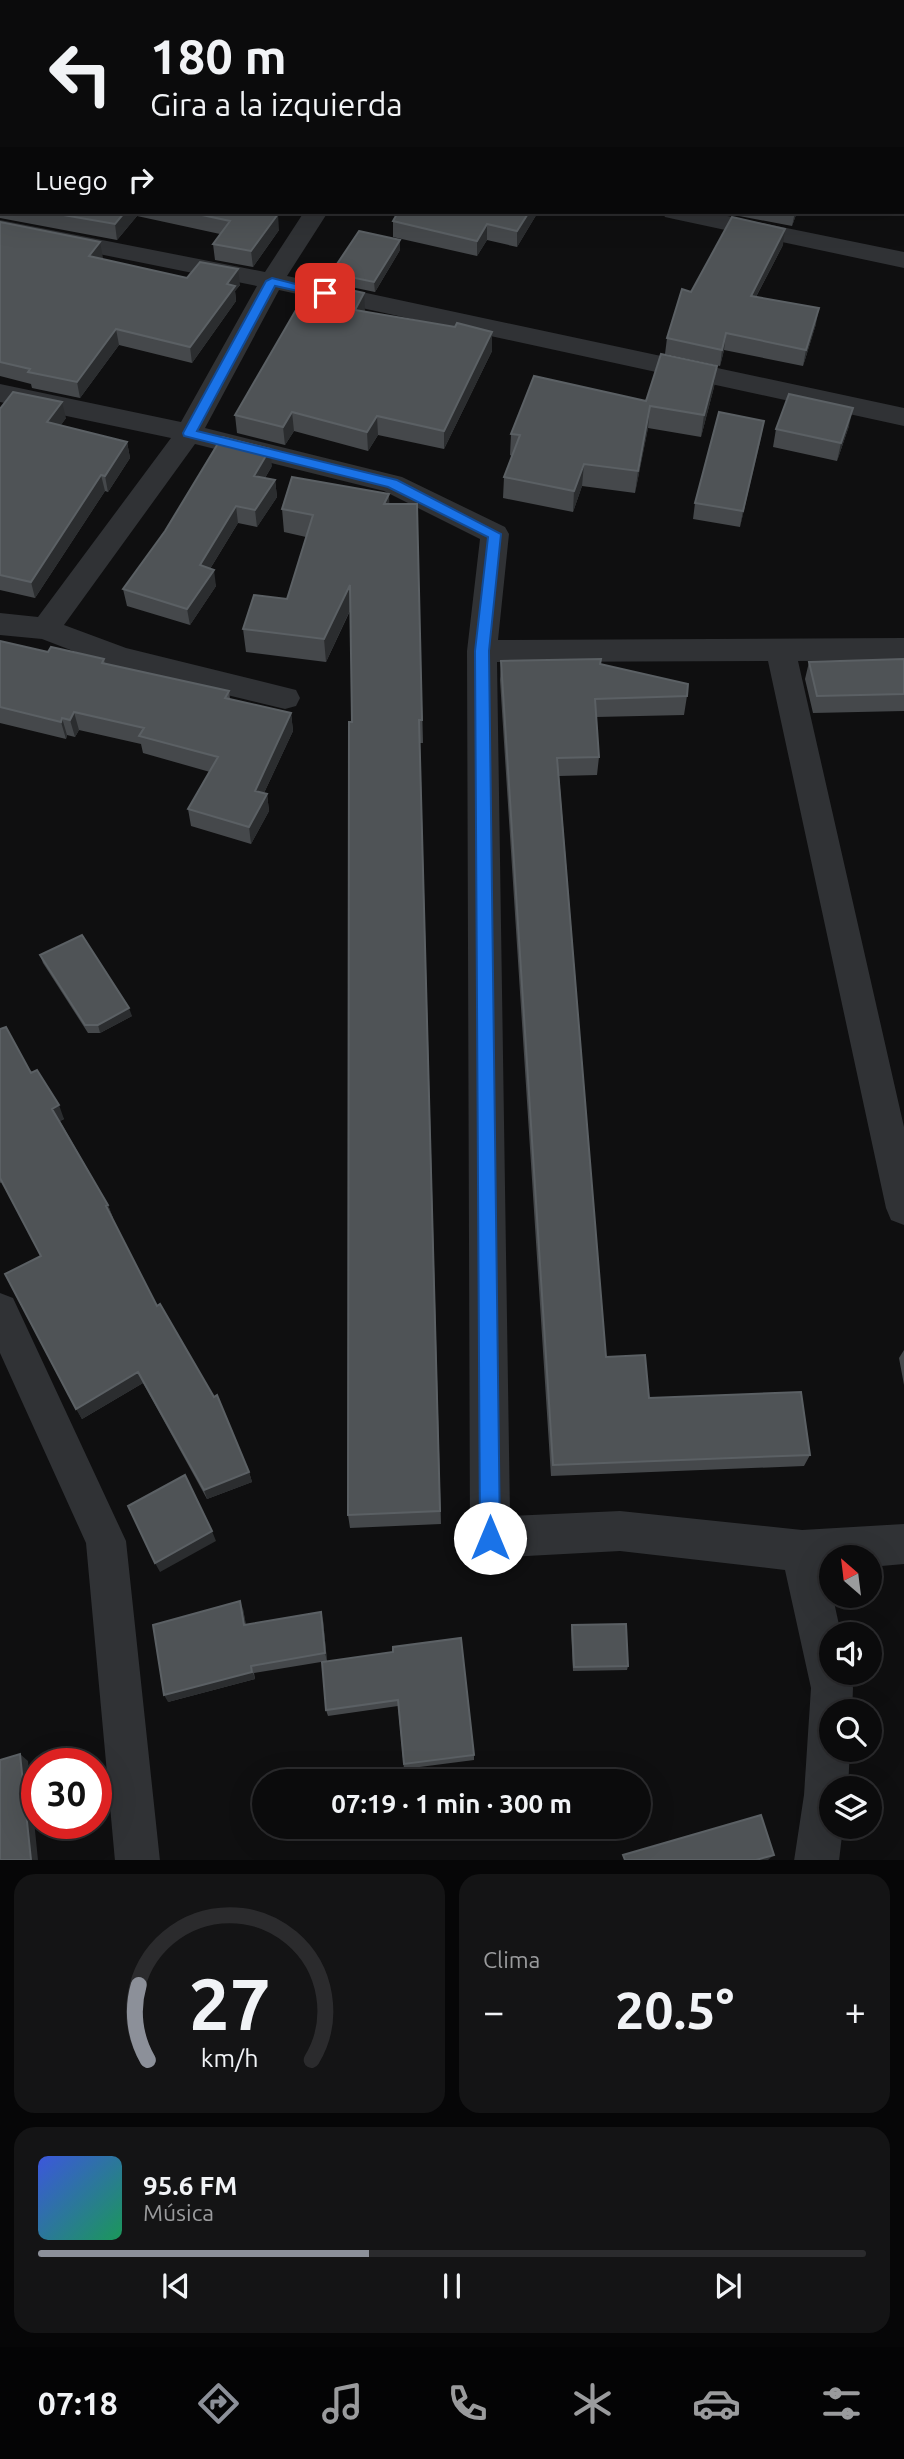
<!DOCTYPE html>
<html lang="es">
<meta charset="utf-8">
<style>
body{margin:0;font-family:Ubuntu,sans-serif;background:#141415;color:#f1f3f6;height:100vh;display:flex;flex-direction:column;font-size:26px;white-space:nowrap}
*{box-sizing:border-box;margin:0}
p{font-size:23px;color:#9a9b9d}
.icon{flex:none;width:38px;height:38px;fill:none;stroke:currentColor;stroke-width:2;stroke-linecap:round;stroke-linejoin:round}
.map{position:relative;height:1860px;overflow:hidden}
.drawer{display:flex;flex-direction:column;gap:14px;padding:14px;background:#060607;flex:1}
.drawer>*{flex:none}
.guide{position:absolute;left:0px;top:0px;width:905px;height:214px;box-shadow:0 7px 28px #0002,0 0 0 2px #2b2b2d;background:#0b0b0c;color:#f1f3f6;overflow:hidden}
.needle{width:46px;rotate:332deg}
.tools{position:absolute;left:819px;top:1545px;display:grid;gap:14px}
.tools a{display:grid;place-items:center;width:63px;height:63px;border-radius:50%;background:#0b0b0c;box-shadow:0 7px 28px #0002,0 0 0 2px #2b2b2d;font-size:35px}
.speed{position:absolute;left:21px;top:1748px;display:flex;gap:14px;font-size:35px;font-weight:700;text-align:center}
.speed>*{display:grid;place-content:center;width:91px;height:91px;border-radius:50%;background:#0b0b0c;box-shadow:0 7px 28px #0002,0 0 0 2px #2b2b2d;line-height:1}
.speed .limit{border:10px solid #d22;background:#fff;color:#111}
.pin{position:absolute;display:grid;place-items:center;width:60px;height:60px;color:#fff;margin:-30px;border-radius:14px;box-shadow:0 4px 10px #0006}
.me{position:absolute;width:77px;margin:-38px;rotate:0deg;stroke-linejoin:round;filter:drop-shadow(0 0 5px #0008)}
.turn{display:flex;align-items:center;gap:24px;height:147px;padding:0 35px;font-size:32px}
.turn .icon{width:91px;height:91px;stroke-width:2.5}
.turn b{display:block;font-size:49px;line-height:60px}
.then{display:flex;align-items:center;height:66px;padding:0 35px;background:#0003;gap:14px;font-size:26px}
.big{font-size:52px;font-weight:700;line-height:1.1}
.drawer .widget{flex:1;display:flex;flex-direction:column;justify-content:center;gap:10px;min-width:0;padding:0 24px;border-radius:21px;background:#141415}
.drawer .dial{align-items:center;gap:0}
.dial svg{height:182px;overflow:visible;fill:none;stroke:#2b2b2d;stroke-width:7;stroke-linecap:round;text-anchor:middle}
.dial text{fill:#f1f3f6;stroke:none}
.song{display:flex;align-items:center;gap:21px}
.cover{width:84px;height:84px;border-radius:10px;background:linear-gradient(135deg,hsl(230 70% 55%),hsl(150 70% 35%))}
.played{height:7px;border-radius:4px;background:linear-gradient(90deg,#8c9099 40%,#2b2b2d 40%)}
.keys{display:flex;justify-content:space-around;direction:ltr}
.heat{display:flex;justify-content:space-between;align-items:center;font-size:38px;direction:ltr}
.drawer .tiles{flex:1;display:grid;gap:14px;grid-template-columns:1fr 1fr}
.widget:last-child{grid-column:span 2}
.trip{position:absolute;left:252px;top:1769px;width:399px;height:70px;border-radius:35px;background:#0b0b0c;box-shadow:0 7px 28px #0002,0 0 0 2px #2b2b2d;font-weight:700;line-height:70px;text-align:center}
.tabs{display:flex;height:112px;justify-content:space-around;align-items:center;background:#040405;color:#9a9b9d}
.tabs .icon{width:49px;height:49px}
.tabs .selected{color:#8c9099}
.tabs b{font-size:32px;color:#f1f3f6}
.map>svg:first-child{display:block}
</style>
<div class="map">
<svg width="904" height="1861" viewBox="0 0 904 1861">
<rect width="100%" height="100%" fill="#0f0f10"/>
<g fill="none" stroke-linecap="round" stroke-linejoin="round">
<!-- minor -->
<path fill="#303235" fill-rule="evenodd" d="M304 212H328L287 276 904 408V426L279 290 205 428 402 477 505 527 509 534 498 640 904 638V660L798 661 904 1127V1225L891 1220 886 1208 768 661 497 662 510 1516 620 1511 802 1530 904 1524V1564L870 1567V1558H831V1570H827L841 1634H831V1673H850L853 1688 852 1712H831V1750H850L848 1788H831V1827H843L839 1861H794L804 1795 811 1688 785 1570 620 1551 490 1558 476 1552 470 1538 467 651 480 539 384 491 195 444 64 625 126 648 296 690 300 698 296 706 285 709 120 669 42 639 0 635V613L38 617 171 438 0 402V384L181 422 257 286 0 234V220L265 272Z
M662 212H708L904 252V268L674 219 665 217Z
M0 1293 13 1298 126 1541 160 1861H115L86 1543 0 1353Z"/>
</g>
<!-- wall -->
<path fill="#45484b" d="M0 0 2 2V212H267L279 230 253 267 215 260 213 244 220 234 137 216 117 240 0 218V78L1 77V76H0Z
M398 212H538L517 247 487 240 477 256 393 237V221Z
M740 212H797L792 226 739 216Z
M0 222 103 258V259L187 278 240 285 235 291 236 301 192 363 119 345 80 398 32 388 31 384 0 376Z
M783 245 756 297 816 324 803 366 724 350 720 366 665 354 667 338 691 292Z
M400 250 375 292 332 283 331 273Z
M365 312 492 351 444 449 378 435 368 451 294 431 285 445 237 433 235 415Z
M717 366 714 387 701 437 648 428 635 493 582 486 573 512 503 498 504 477 512 456 510 455 511 434 646 401Z
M0 409 66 418 60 426 127 442 130 458 108 492 105 491 35 598 0 590Z
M764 421 740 527 693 519 695 503Z
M849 426 837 461 773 447 776 429Z
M272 466 265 478 275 480 277 497 257 527 238 523 210 569 216 586 190 625 127 606 123 589Z
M390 504H417L423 743H420L441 1524 350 1528 348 1515 352 722 350 611 326 662 246 652 243 629 287 599 306 537 284 532 282 509Z
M0 641 48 652 104 659 105 664 229 691 230 699 291 713 293 731 264 793 267 794 269 811 251 844 191 826 188 809 210 772 143 753 141 744 79 730 75 737 67 735 66 739 0 723Z
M904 659V711L813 713 805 679 809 662Z
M501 661 600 664 687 696 684 715 596 717 599 757 597 775 559 776 606 1357 649 1398 810 1455 804 1466 551 1476 500 680Z
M40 955 132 1016 100 1033H88L43 963Z
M0 1029 64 1119 60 1121 108 1205 113 1218H112L157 1306 249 1472 252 1482 207 1499 143 1383 82 1419 5 1274 41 1256 2 1182 0 1183Z
M904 1350V1385L899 1358Z
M243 1609 246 1625 323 1620 327 1661 254 1673 255 1679 168 1702Z
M572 1625 628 1666 627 1670 573 1671 571 1629Z
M393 1652 474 1755V1760L404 1769 398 1706 328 1716 326 1710Z"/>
<!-- shaded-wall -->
<path fill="#2b2d2f" d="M320 0H332L331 2H319Z
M125 212H137V216L117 240 115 224Z
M529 212H538L517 247V231Z
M795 212H797L792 226Z
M278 214 279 230 253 267 251 251Z
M487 224V240L477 256V241Z
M785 229 783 245 748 312 751 296Z
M400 240V250L375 292 374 282Z
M100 242 103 258 92 271 89 256Z
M238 269 240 285 235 291 236 301 192 363 190 347 227 284Z
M364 293 365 311 356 329 355 310Z
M819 308 816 324 803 366 806 350Z
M116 329 119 345 80 398 77 382Z
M492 332V351L444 449V431Z
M726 333 724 350 720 366 722 350Z
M717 366 714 387 701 437 704 415Z
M62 402 66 418 51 439 47 422Z
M650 406 648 428 635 493 638 471Z
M853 408 849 426 837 461 841 443Z
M292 412 294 431 285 445 283 427Z
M377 416 378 435 368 451 367 432Z
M764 421 761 438 740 527 743 511Z
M127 442 130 458 108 492 105 476Z
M270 449 272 466 256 493 254 476Z
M584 464 582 486 573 512 574 491Z
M101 475 105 491 35 598 31 582Z
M275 480 277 497 257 527 255 510Z
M389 494 390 518 384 504Z
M236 506 238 523 202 582 200 565Z
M214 570 216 586 190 625 187 609Z
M350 585 351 608 326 662 324 639Z
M74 712 79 730 75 737 70 720Z
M291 713 293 731 257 808 255 791Z
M62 718 67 735 66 739 61 722Z
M267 794 269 811 251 844 249 827Z
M129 1008 132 1016 100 1033 98 1025Z
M59 1105 64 1119 58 1122 52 1109Z
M108 1205 113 1218 111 1219 106 1206Z
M138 1372 143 1383 82 1419 76 1409Z
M249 1472 252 1482 207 1499 204 1490Z
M212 1531 216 1541 160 1572 155 1563Z
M240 1601 243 1609 247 1633 244 1625Z
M321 1612 323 1620 327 1661 325 1653Z
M251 1666 255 1679 168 1702 164 1695Z
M20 1754 28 1761 38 1860H31Z
M774 1855 768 1860H756Z"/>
<!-- building -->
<path fill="#4f5356" stroke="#5b6064" stroke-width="2" d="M0 0H251L259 2H2V203H0V78L1 77V63L0 62Z
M265 0H320L319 2H264Z
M46 212H125L115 224Z
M188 212H267L278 214 251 251 213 244 230 221Z
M398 212H529L517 231 487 224 477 241 393 221Z
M732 217 785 229 751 296 819 308 806 350 726 333 722 350 667 338 682 289 691 292Z
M0 222 100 242 89 256 187 278 200 262 238 269 227 284 235 286 190 347 116 329 77 382 28 372 30 369 0 362Z
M359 231 400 240 374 282 331 273Z
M318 283 364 293 355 310 455 327 457 323 492 332 444 431 377 416 367 432 292 412 283 427 235 415 304 296 309 297Z
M661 354 717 366 704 415 650 406 638 471 584 464 574 491 504 477 520 435 511 434 534 376 646 401Z
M13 392 62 402 47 422 127 442 105 476 101 475 31 582 0 575V409Z
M789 394 853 408 841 443 776 429Z
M719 412 764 421 743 511 695 503Z
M222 437 270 449 254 476 275 480 255 510 236 506 200 565 214 570 187 609 123 589 165 531Z
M292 477 389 494 384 504H417L422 720H419L440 1511 348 1515 349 722H352L350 585 324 639 243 629 254 595 287 599 313 515 282 509Z
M0 641 48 652 51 647 104 659 102 663 229 691 225 698 291 713 255 791 267 794 249 827 188 809 218 757 139 736 144 728 74 712 70 720 62 718 61 722 0 707Z
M601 659 600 664 688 684 687 696 595 699 599 757 557 758 606 1357 645 1355 649 1398 801 1392 810 1455 553 1465 501 661Z
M904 659V694L817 696 809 662Z
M82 935 129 1008 98 1025H85L40 955Z
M6 1027 31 1073 37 1070 59 1105 52 1109 108 1205 106 1206 157 1306 160 1304 214 1397 217 1395 249 1472 204 1490 138 1372 76 1409 5 1274 41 1256 0 1178V1029Z
M185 1475 212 1531 155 1563 128 1506Z
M240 1601 244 1625 321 1612 325 1653 251 1666 252 1672 164 1695 153 1625Z
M626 1624 628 1666 574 1667 572 1625Z
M461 1638 474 1755 404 1764 398 1700 326 1710 322 1662 393 1652V1647Z
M20 1754 31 1860H0V1760Z
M761 1815 774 1855 756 1860H625L623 1855Z"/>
<!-- route -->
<path fill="#1a73e8" stroke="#114b97" stroke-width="2" d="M272 278 331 293 325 297 275 286 197 431 397 480 501 534 489 651 500 1538 497 1545 490 1548 483 1545 480 1538 475 651 488 537 388 487 184 436 183 433 266 281Z"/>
</svg>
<div class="tools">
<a><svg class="needle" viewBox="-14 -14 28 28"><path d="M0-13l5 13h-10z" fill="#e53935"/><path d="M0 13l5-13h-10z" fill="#9a9b9d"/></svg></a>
<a><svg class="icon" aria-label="sound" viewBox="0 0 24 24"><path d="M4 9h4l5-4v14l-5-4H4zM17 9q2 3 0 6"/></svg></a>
<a><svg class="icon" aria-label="search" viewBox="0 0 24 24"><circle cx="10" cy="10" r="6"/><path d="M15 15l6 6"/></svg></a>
<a><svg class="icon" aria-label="layers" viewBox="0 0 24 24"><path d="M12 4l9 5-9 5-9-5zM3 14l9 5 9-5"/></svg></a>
</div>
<div class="speed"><div class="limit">30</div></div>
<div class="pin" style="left:325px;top:293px;background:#d93025"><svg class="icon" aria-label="arrive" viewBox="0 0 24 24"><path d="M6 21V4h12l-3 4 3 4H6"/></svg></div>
<svg class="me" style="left:490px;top:1538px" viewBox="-20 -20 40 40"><circle r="19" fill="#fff"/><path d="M0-13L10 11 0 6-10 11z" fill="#1a73e8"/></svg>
<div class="trip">07:19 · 1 min · 300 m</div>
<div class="guide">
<div class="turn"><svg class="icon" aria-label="left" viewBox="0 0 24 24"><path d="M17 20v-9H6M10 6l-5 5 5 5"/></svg><div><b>180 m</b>Gira a la izquierda</div></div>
<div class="then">Luego<svg class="icon" aria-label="right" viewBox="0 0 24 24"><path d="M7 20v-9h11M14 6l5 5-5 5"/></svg></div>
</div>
</div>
<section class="drawer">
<div class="tiles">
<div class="widget dial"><svg viewBox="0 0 100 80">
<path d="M14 69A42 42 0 1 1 86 69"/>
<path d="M14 69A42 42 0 0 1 10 36" stroke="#8c9099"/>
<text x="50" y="56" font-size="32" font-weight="700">27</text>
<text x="50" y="72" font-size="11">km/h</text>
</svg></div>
<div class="widget"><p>Clima</p>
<div class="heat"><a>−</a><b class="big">20.5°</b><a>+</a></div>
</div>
<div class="widget">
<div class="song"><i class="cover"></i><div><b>95.6 FM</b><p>Música</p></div></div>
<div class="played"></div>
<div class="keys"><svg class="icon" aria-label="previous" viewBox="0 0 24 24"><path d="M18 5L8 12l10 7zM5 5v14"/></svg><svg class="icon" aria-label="pause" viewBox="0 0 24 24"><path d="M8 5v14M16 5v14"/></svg><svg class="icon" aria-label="next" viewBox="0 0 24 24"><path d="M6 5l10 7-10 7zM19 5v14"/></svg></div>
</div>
</div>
</section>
<nav class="tabs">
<b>07:18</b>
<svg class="icon selected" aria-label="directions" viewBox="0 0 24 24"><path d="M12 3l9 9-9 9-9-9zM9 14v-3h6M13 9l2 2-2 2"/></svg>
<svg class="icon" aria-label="music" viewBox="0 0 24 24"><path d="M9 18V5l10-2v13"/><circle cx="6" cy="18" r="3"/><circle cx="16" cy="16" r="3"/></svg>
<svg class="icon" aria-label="phone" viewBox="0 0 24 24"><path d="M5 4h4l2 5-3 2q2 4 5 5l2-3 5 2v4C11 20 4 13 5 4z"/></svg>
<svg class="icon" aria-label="climate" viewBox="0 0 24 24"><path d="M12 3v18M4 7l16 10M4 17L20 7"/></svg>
<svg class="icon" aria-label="car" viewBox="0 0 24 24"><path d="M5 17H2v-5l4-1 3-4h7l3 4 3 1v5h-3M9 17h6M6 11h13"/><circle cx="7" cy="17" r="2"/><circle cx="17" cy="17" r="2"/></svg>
<svg class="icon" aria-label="filters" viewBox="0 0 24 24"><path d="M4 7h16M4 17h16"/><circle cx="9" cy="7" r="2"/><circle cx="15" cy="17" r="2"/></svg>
</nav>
